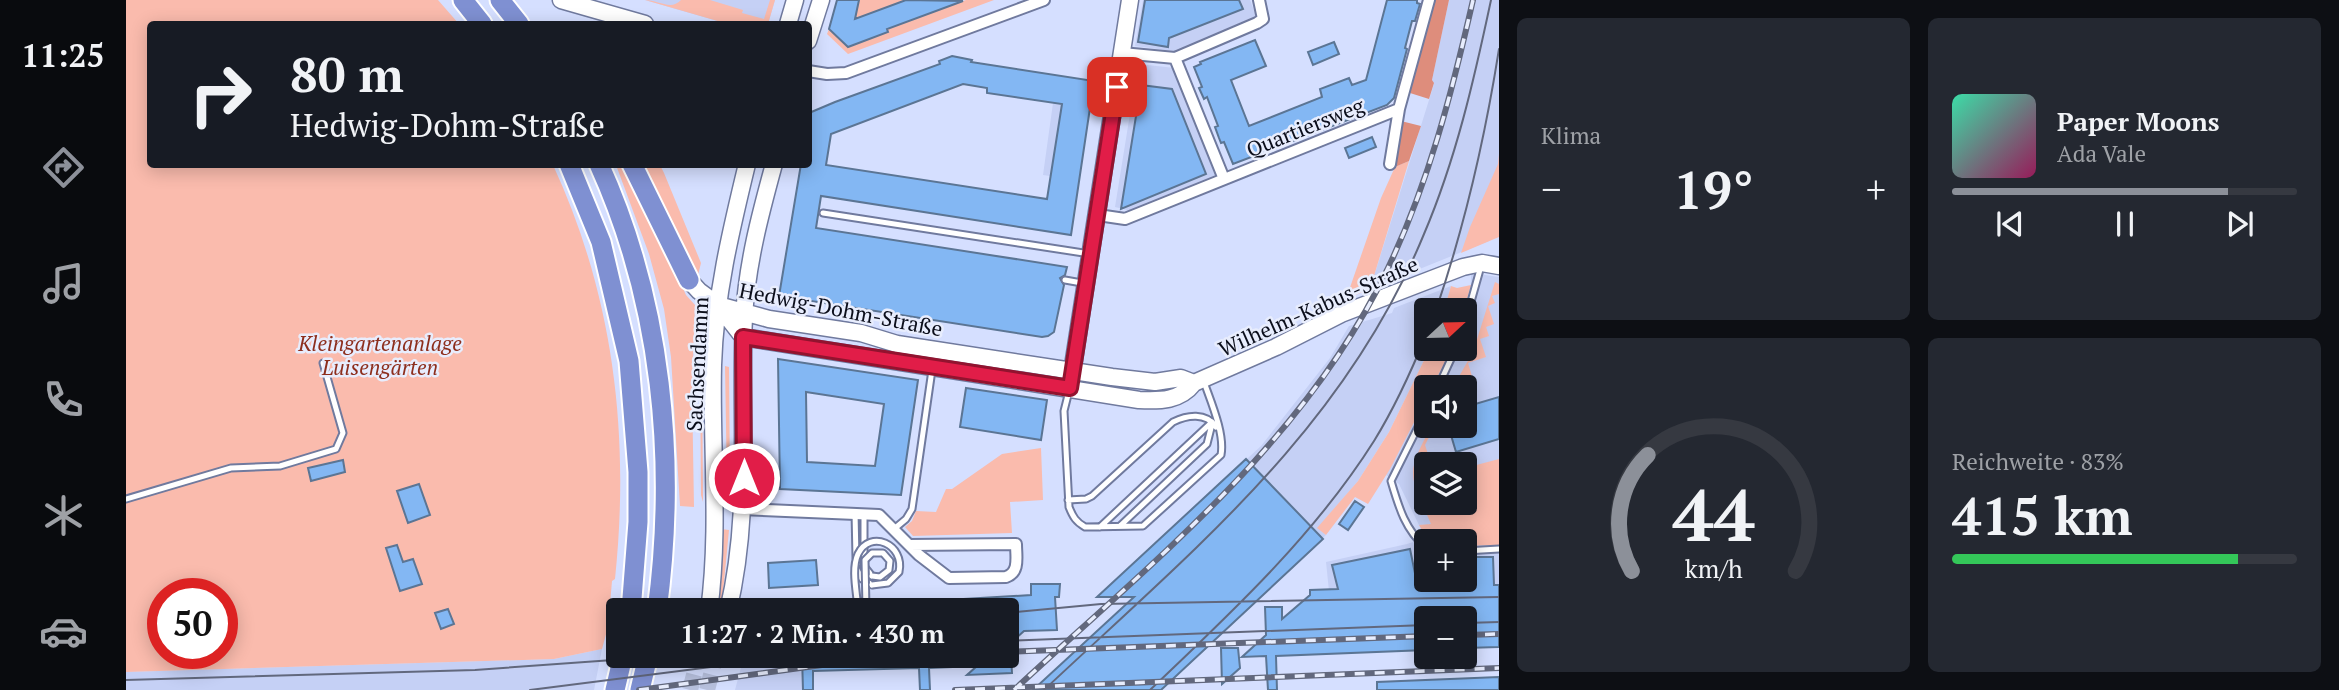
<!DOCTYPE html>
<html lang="de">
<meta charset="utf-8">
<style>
body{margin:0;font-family:"PT Serif",serif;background:#242831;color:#f1f3f6;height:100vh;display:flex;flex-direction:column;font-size:26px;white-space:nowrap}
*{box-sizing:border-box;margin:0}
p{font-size:23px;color:#9ea1a6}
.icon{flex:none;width:38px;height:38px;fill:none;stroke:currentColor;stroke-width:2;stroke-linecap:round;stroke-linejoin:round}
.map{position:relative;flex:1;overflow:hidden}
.details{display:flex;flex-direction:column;gap:18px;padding:18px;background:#0d0f14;width:840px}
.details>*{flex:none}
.banner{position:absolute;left:21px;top:21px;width:665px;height:147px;border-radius:7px;box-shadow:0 4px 18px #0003;background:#171b24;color:#f1f3f6;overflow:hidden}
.needle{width:46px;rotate:68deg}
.tools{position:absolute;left:1288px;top:298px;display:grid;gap:14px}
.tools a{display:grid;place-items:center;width:63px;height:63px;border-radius:7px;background:#171b24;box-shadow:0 4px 18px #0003;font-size:35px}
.speed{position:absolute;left:21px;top:578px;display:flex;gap:14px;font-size:35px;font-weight:700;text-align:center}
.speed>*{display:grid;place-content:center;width:91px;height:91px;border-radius:50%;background:#171b24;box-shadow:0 4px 18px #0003;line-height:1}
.speed .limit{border:10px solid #d22;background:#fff;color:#111}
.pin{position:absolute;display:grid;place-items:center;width:60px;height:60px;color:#fff;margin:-30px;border-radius:14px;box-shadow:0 4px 10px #0006}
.me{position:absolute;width:77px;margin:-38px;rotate:0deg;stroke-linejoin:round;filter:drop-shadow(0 0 5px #0008)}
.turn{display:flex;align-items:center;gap:24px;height:147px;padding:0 28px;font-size:32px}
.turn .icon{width:91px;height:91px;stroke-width:2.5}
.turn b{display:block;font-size:49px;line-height:60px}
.big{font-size:52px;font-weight:600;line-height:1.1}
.details .card{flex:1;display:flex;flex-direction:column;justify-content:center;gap:10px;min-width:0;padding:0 24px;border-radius:10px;background:#242831}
.details .dial{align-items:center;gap:0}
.dial svg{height:182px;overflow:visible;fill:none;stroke:#363941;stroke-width:7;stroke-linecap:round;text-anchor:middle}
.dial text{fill:#f1f3f6;stroke:none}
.song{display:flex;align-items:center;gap:21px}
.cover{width:84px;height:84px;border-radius:10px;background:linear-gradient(135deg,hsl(160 70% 55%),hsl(330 70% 35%))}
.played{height:7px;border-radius:4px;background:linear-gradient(90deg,#8c9099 80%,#363941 80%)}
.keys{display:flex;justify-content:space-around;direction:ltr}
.heat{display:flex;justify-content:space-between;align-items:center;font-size:38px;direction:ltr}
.charge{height:10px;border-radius:5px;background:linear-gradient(90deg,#34c759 83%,#363941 0)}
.details .tiles{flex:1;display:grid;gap:18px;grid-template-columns:repeat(2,1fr)}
.trip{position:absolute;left:480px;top:598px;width:413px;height:70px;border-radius:7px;background:#171b24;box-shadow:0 4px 18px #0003;font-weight:600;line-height:70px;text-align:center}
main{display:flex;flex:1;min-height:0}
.tab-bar{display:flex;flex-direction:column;width:126px;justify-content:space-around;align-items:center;background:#090b0e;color:#9ea1a6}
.tab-bar .icon{width:49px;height:49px}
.tab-bar .active{color:#8c9099}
.tab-bar b{font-size:32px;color:#f1f3f6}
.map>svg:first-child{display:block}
</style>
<main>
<nav class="tab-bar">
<b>11:25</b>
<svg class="icon active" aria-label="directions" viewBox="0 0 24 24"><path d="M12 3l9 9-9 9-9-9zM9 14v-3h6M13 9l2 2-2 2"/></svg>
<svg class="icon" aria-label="music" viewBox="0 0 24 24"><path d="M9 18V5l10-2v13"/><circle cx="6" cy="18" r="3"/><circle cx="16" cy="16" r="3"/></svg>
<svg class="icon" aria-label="phone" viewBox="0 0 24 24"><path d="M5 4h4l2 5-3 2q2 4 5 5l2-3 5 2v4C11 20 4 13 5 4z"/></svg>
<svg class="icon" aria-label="climate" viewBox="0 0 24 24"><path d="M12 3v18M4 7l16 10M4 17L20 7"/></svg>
<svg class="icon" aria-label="car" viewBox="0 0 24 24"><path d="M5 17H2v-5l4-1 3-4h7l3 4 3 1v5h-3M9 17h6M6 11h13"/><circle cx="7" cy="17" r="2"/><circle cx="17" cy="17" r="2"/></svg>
</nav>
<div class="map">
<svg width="1373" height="690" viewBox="0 0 1373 690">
<rect width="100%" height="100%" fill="#d5dfff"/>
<!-- built -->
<path fill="#c5d0f5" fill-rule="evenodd" d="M519 0H649L642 24H602Z
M1017 0H1124L1130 16 1047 51 1009 46Z
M1323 0H1373V214L1363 241 1244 289 1308 84 1306 80Z
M1012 64 1049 68 1090 178 1005 211 989 207Z
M938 91 966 95 953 180 917 175 927 103 936 104Z
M1345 273 1373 277V523L1293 525 1273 484 1260 475 1300 399V425H1339V387H1306L1326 348H1339L1338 310 1345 285ZM1300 464H1339V502H1300Z
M1325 286 1318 310H1300V348H1304L1263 432 1232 481 1192 528 1200 535 1136 595 1061 514 1135 446 1204 358 1223 326 1266 313 1268 308Z
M1299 538 1302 541H1300V579H1339V546L1373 545V585L1203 591 1200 562 1281 544Z
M476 649 468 690H0V672L428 659Z
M618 656H676L677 690H609Z"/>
<!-- green -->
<path fill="#fabbad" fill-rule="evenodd" d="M0 0H312L333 24H24V164L427 165C488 297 504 435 489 579L486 581 482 627 476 649 428 659 0 672ZM37 593H96V653H37Z
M519 0C532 0 545 11 555 0H584L617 10 616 13 638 19 644 0H649L642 24H602Z
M733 0H780L763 6 728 24V12Z
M840 0H868L722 54 701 34 703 29 708 31 707 33 722 47 761 32V29Z
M1373 154V237L1335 253 1344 227 1372 164Z
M1283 161 1244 289 1220 299 1255 198 1269 167Z
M490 165H498L523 212 560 295 569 305 566 389 568 507 554 506 545 357 538 309 523 254Z
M517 165H534L538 173 575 263 572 275 568 274Z
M1369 282 1373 284V294L1366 296 1369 303 1362 306 1368 324 1360 327 1363 336 1354 339 1360 357 1342 363 1348 383 1337 387H1327L1347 352Z
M1345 285 1338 310H1318L1325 286 1331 288Z
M1304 348H1326L1306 387H1300V399L1264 469 1242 504 1229 497 1200 535 1191 528 1232 481 1263 432Z
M574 365H576L577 502 575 495Z
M599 366 603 367 604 486H601Z
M1306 425H1309L1299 445 1303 457 1315 464H1300V502H1339V468L1373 459V545L1339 546V541H1302L1293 525 1305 524C1283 473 1279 476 1306 425Z
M915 448 917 500 884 502 886 533 787 536 779 527 786 521 790 511 810 512 820 489H826L876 454Z
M595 529 603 530 596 603 592 601 596 565Z"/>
<!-- forest -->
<path fill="#de8d7c" d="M1308 0H1323L1306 80 1308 83 1303 99 1284 93Z
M1275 121 1295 126 1283 161 1269 167Z"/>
<!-- building -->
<path fill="#83b7f3" stroke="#5b7594" stroke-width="2" fill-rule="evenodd" d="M711 0H733L729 19 780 0 837 1 761 29 762 32 722 47 703 29Z
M1019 0H1113L1117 9 1043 38 1042 47 1012 42Z
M1261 0H1291V3L1294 4 1289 21H1286L1279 48 1281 49 1268 98 1261 105 1107 164 1098 142 1095 143 1093 138 1089 127 1092 126 1081 97 1078 99 1073 88 1076 87 1068 67 1075 64 1074 62 1129 40 1140 66 1105 80 1123 126 1196 97 1194 89 1223 78 1226 85 1240 80Z
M1208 42 1213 54 1187 65 1182 52Z
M826 56 846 60 845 62 968 81 945 235 695 196 690 228 941 267 939 275 934 278 938 285 928 332 922 336 916 337 653 296 675 164H682L683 113 709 102 814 64 813 61ZM837 84 861 88V93L936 104 921 199 700 165 705 134Z
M1015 85 1046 89 1080 174 995 209Z
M1246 137 1250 147 1223 158 1219 148Z
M652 359 792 380 775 495 654 489ZM680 392 758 404 749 466 681 462Z
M840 388 921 400 915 440 834 427Z
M1373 397V439L1330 452 1322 425H1339V407Z
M1120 459 1197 539 1035 690H907L1008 597H971Z
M217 460 219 472 185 481 182 468Z
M293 484 304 515 282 523 271 491Z
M1229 501 1238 507 1222 530 1213 524Z
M271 545 277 562 287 559 296 584 274 591 260 548Z
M1284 549 1292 588 1339 586V557H1367L1368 585H1373V647L1339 648V618H1300V650L1150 656 1151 690H1142L1140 656 1116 657 1140 635 1139 607H1156V619L1184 595V590L1212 589 1206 565Z
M690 560 692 585 643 588 642 563Z
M905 584H934L933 597H929L931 630 898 631 880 647V611H771V603L905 595Z
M322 609 328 624 315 629 309 613Z
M1095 648H1112L1114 668 1096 684Z
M676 656H885L886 673 841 675 851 666 803 668 804 690H794L793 668 687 671V690H677Z
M1373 677V690H1251V682Z"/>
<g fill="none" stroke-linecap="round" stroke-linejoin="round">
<!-- secondary-tunnel -->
<path stroke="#b7c0dd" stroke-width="16" stroke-dasharray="16 8" stroke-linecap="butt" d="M564 690 573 656
M581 690 590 656"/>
<defs>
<path id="lane" d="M697 213 964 254
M939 280 956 283
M1339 323 1355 266
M1312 387 1330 348
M943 391 938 411 943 507C947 517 950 522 959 527L1017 526 1095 455C1099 434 1085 402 1078 382
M1300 411 1265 481C1273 508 1279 529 1300 548
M0 499 105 468 154 466 210 449 217 433 197 363
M942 500 960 499 966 496 1047 422C1061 415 1080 412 1090 427
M729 512 730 558
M738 513V566L746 576
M994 526 1081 444 1086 424
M974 527 1086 422
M768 529 780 519 786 509 806 370
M1339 551 1373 549
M730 568 736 579 746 585"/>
<path id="street" d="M996 53 1049 58 1131 23 1137 19 1133 0
M1049 58 1098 179
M682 71 701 74 720 73 918 0
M1264 164 1273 109
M972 215 999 219 1273 109 1303 0
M616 509 753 515 793 555 823 578 880 577C894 572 890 557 890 544L783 545"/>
<path id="secondary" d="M435 0 519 24
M662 24 669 0
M682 41 695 0
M563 280 573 291 592 305 643 319 735 333 771 344 986 377 1029 382 1055 378 1068 383
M592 305 617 337 1013 400C1035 401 1054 401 1068 383L1150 347 1215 314 1337 267 1356 263 1373 266
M945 379 1004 0
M583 611C594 529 585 447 587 365 589 297 605 230 621 164
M602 611C626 511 613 417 618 317 621 264 634 215 648 164"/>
<path id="highway" d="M337 0 356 24
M374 0 393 24
M443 164 475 242 503 361 512 472V522L505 611
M473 164C536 303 551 461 531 611
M506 164 563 280
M489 690 497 656
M514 690 522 656"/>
</defs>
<!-- lane casing -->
<use href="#lane" stroke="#707a9e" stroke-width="9"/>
<!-- street casing -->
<use href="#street" stroke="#707a9e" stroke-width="14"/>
<!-- secondary casing -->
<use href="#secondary" stroke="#707a9e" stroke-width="19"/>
<!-- highway casing -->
<use href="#highway" stroke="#fff" stroke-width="23"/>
<!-- lane -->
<use href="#lane" stroke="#fff" stroke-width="5"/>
<!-- street -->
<use href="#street" stroke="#fff" stroke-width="10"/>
<!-- secondary -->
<use href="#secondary" stroke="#fff" stroke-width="16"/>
<!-- highway -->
<use href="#highway" stroke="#7f90d2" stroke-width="19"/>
<!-- tram -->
<path stroke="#62687d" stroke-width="2" d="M1310 310C1339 225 1359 138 1373 49
M880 613 975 604 1373 597
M1339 623 1373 622
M880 641 1300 625
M0 680 349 670 543 656
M404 690 672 656
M918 690C1067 550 1218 429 1298 234 1330 159 1348 80 1365 0
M1024 690C1105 613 1188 536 1248 441 1269 407 1285 372 1300 335"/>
<defs>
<path id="rail" d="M1339 635 1373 634
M880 652 1300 636
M513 690 696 665 817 656
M829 690 1373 668
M888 690C1026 562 1180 441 1262 268 1303 182 1326 92 1347 0"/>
</defs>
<!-- rail casing -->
<use href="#rail" stroke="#62687d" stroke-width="6"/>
<!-- rail -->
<use href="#rail" stroke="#e8edfd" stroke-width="3.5" stroke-dasharray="10" stroke-linecap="butt"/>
<defs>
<path id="lane-bridge" d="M740 609 739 560 746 553H757L764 561 763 570 754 577 746 576
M732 610C731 593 725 569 732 554 744 529 779 544 773 572L762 583 746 585"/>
</defs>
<!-- lane-bridge casing -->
<use href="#lane-bridge" stroke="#707a9e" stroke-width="9" stroke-linecap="butt"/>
<!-- lane-bridge -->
<use href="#lane-bridge" stroke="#fff" stroke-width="5"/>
</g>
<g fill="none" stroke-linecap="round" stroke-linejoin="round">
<defs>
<path id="route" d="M618 478 617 337 944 388 991 87"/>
</defs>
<!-- route casing -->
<use href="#route" stroke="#92132f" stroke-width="18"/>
<!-- route -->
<use href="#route" stroke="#e11d48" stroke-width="12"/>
</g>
<g text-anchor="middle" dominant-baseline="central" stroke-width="5" stroke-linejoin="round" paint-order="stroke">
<!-- street labels -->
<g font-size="21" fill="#0b0e1b" stroke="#e8edfd">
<text transform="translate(1179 127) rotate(-22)">Quartiersweg</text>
<text transform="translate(1192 306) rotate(-24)">Wilhelm-Kabus-Straße</text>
<text transform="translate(715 309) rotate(11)">Hedwig-Dohm-Straße</text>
<text transform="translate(571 364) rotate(-87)">Sachsendamm</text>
</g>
<!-- park labels -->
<g font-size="21" font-style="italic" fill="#8d2e1d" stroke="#e8edfd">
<text x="254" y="343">Kleingartenanlage<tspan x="254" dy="24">Luisengärten</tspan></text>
</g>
</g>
</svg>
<div class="tools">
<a><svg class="needle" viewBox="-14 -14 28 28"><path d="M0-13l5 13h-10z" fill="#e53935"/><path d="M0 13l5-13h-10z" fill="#9ea1a6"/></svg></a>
<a><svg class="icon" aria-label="sound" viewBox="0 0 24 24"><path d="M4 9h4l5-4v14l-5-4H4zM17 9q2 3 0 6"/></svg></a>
<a><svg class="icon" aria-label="layers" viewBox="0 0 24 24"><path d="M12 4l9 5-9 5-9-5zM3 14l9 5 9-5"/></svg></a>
<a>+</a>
<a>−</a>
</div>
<div class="speed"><div class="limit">50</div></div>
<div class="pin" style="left:991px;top:87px;background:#d93025"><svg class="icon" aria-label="arrive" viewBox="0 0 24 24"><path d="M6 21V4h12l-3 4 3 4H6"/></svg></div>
<svg class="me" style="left:618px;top:478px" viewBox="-20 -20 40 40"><circle r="17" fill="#e11d48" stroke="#fff" stroke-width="3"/><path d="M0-11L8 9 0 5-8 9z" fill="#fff"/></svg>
<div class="trip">11:27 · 2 Min. · 430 m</div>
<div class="banner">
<div class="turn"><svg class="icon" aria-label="right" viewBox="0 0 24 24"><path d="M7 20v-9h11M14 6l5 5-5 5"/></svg><div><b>80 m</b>Hedwig-Dohm-Straße</div></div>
</div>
</div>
<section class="details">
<div class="tiles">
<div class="card"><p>Klima</p>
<div class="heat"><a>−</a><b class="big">19°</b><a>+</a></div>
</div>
<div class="card">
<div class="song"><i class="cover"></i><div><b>Paper Moons</b><p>Ada Vale</p></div></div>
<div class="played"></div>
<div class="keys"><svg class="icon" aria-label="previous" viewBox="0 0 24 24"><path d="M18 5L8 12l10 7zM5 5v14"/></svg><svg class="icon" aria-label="pause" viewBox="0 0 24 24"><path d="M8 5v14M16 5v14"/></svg><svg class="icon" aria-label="next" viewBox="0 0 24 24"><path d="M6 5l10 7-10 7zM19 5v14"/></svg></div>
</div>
<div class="card dial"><svg viewBox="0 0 100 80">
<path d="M14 69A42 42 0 1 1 86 69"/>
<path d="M14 69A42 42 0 0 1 21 18" stroke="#8c9099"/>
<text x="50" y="56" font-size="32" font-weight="700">44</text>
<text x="50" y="72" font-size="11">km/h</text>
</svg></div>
<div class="card"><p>Reichweite · 83%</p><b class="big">415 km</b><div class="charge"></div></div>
</div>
</section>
</main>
